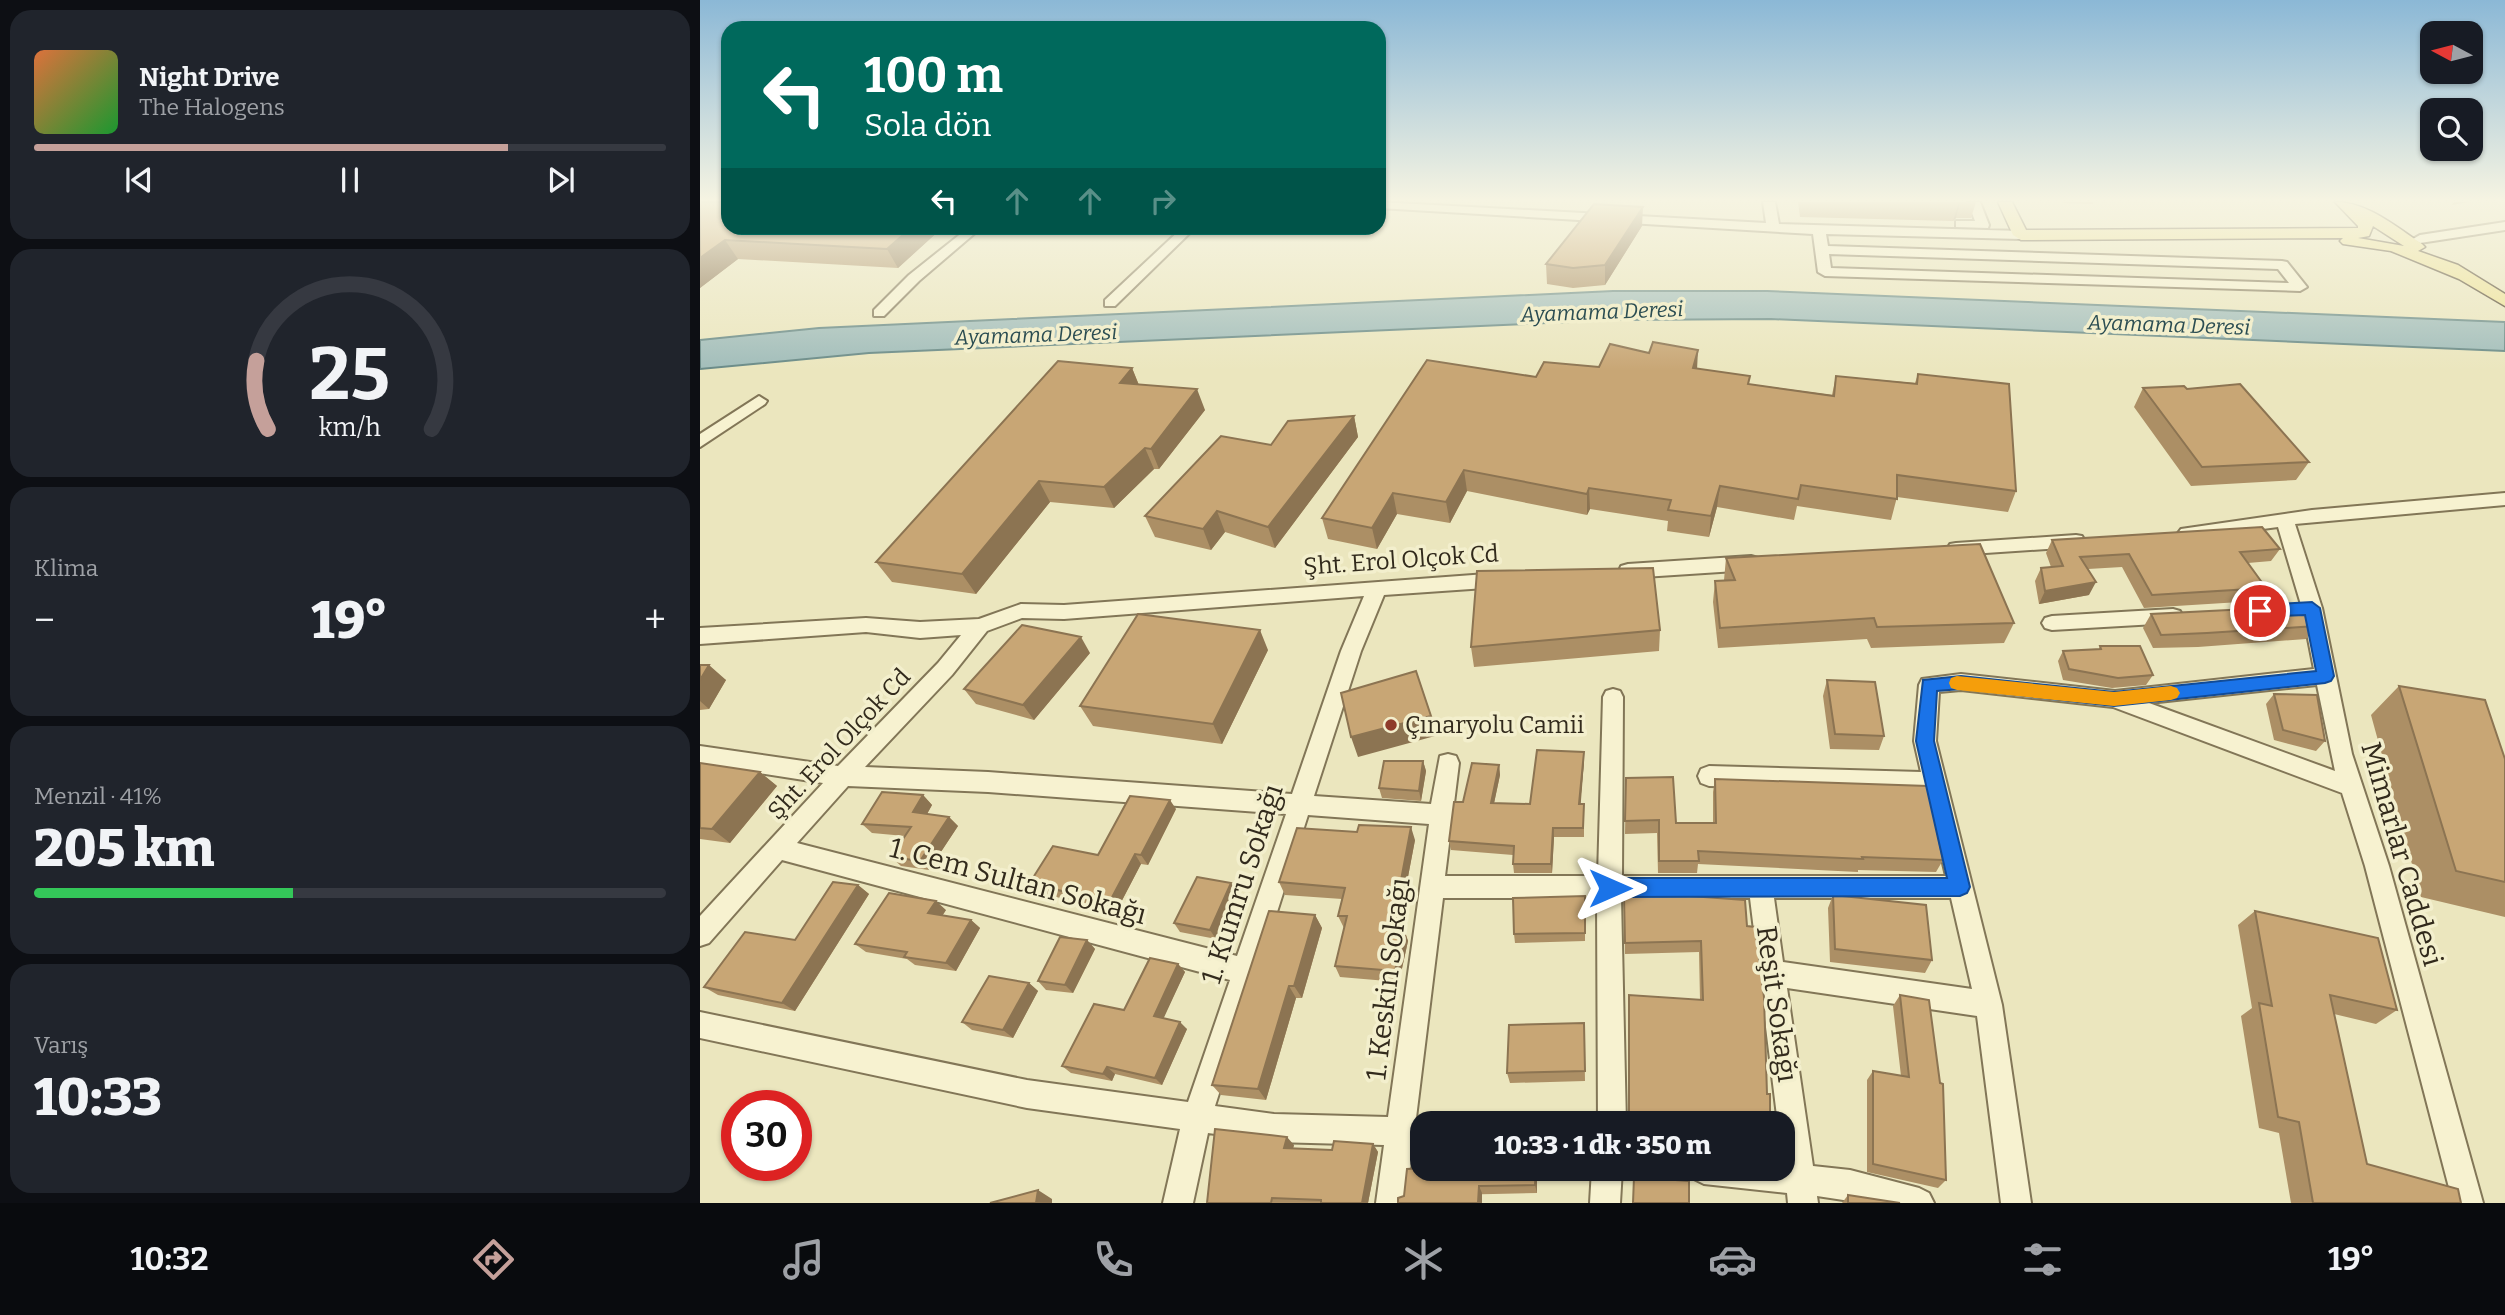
<!DOCTYPE html>
<html lang="tr">
<meta charset="utf-8">
<style>
body{margin:0;font-family:Bitter,serif;background:#20242c;color:#f1f3f6;height:100vh;display:flex;flex-direction:column;font-size:26px;white-space:nowrap}
*{box-sizing:border-box;margin:0}
p{font-size:23px;color:#9ea1a6}
.icon{flex:none;width:38px;height:38px;fill:none;stroke:currentColor;stroke-width:2;stroke-linecap:round;stroke-linejoin:round}
.map{position:relative;flex:1;overflow:hidden}
.side{display:flex;flex-direction:column;gap:10px;padding:10px;background:#0d0f14;width:700px}
.side>*{flex:none}
.hud{position:absolute;left:21px;top:21px;width:665px;height:214px;border-radius:21px;box-shadow:0 2px 5px #0004;background:#00695c;color:#fff;overflow:hidden}
.needle{width:46px;rotate:277deg}
.tools{position:absolute;left:1720px;top:21px;display:grid;gap:14px}
.tools a{display:grid;place-items:center;width:63px;height:63px;border-radius:14px;background:#171b24;box-shadow:0 2px 5px #0004;font-size:35px}
.speed{position:absolute;left:21px;top:1090px;display:flex;gap:14px;font-size:35px;font-weight:700;text-align:center}
.speed>*{display:grid;place-content:center;width:91px;height:91px;border-radius:50%;background:#171b24;box-shadow:0 2px 5px #0004;line-height:1}
.speed .limit{border:10px solid #d22;background:#fff;color:#111}
.pin{position:absolute;display:grid;place-items:center;width:60px;height:60px;color:#fff;margin:-30px;border:4px solid #fff;border-radius:50%;box-shadow:0 2px 7px #0007}
.me{position:absolute;width:77px;margin:-38px;rotate:90deg;stroke-linejoin:round;filter:drop-shadow(0 0 5px #0008)}
.turn{display:flex;align-items:center;gap:24px;height:147px;padding:0 28px;font-size:32px}
.turn .icon{width:91px;height:91px;stroke-width:2.5}
.turn b{display:block;font-size:49px;line-height:60px}
.lanes{display:flex;align-items:center;height:66px;padding:0 28px;background:#0003;justify-content:center;gap:35px;direction:ltr}
.lanes .off{opacity:.35}
.big{font-size:52px;font-weight:800;line-height:1.1}
.side .widget{flex:1;display:flex;flex-direction:column;justify-content:center;gap:10px;min-width:0;padding:0 24px;border-radius:21px;background:#20242c}
.side .dial{align-items:center;gap:0}
.dial svg{height:182px;overflow:visible;fill:none;stroke:#363941;stroke-width:7;stroke-linecap:round;text-anchor:middle}
.dial text{fill:#f1f3f6;stroke:none}
.song{display:flex;align-items:center;gap:21px}
.cover{width:84px;height:84px;border-radius:10px;background:linear-gradient(135deg,hsl(20 70% 55%),hsl(130 70% 35%))}
.played{height:7px;border-radius:4px;background:linear-gradient(90deg,#c5a09a 75%,#363941 75%)}
.keys{display:flex;justify-content:space-around;direction:ltr}
.heat{display:flex;justify-content:space-between;align-items:center;font-size:38px;direction:ltr}
.charge{height:10px;border-radius:5px;background:linear-gradient(90deg,#34c759 41%,#363941 0)}
.trip{position:absolute;left:710px;top:1111px;width:385px;height:70px;border-radius:21px;background:#171b24;box-shadow:0 2px 5px #0004;font-weight:800;line-height:70px;text-align:center}
.menu{display:flex;height:112px;justify-content:space-around;align-items:center;background:#090b0e;color:#9ea1a6}
.menu .icon{width:49px;height:49px}
.menu .on{color:#c5a09a}
.menu b{font-size:32px;color:#f1f3f6}
main{display:flex;flex:1;min-height:0}
.map>svg:first-child{display:block}
</style>
<main>
<section class="side">
<div class="widget">
<div class="song"><i class="cover"></i><div><b>Night Drive</b><p>The Halogens</p></div></div>
<div class="played"></div>
<div class="keys"><svg class="icon" aria-label="previous" viewBox="0 0 24 24"><path d="M18 5L8 12l10 7zM5 5v14"/></svg><svg class="icon" aria-label="pause" viewBox="0 0 24 24"><path d="M8 5v14M16 5v14"/></svg><svg class="icon" aria-label="next" viewBox="0 0 24 24"><path d="M6 5l10 7-10 7zM19 5v14"/></svg></div>
</div>
<div class="widget dial"><svg viewBox="0 0 100 80">
<path d="M14 69A42 42 0 1 1 86 69"/>
<path d="M14 69A42 42 0 0 1 9 39" stroke="#c5a09a"/>
<text x="50" y="56" font-size="32" font-weight="700">25</text>
<text x="50" y="72" font-size="11">km/h</text>
</svg></div>
<div class="widget"><p>Klima</p>
<div class="heat"><a>−</a><b class="big">19°</b><a>+</a></div>
</div>
<div class="widget"><p>Menzil · 41%</p><b class="big">205 km</b><div class="charge"></div></div>
<div class="widget"><p>Varış</p><b class="big">10:33</b></div>
</section>
<div class="map">
<svg width="1805" height="1203" viewBox="0 0 1805 1203">
<rect width="100%" height="100%" fill="#ebe6be"/>
<!-- water -->
<path fill="#a1bdba" stroke="#698a87" stroke-width="2" d="M913 291H1067L1805 322V351L1071 319 916 320 169 353 0 369V340L119 328Z"/>
<g fill="none" stroke-linecap="round" stroke-linejoin="round">
<defs>
<path id="minor" d="M679 202 1066 223 1063 202H1075L1079 224 1321 231 1327 235 1321 239 1126 234 1128 246 1582 261 1587 262 1607 287 1600 291 1125 276 1118 272 1113 234 679 208ZM1129 254 1578 269 1589 283 1131 268Z
M1268 202H1280L1289 225 1288 228 1256 227V221H1275Z
M1805 222V230L1720 243 1713 239 1720 235Z
M268 228H281L219 281 184 316H174V310L209 275Z
M482 228H495L415 306H405V300Z
M59 396 67 401 65 404 0 447V434Z
M1805 493V505L1595 524 1622 608 1652 754 1689 866 1783 1203H1753L1665 866 1642 793 1413 707 1261 690 1239 692 1236 741 1302 1005 1331 1203H1301L1277 1016 1087 988 1113 1166 1150 1170 1219 1188 1229 1193 1234 1203H1163L1117 1196 1118 1203H1088L1087 1193 1004 1184 994 1179 989 1169H1083V1124H1078L1050 898H921L926 1124H898L897 898H743L716 1118 734 1124H723V1146H713L706 1203H676L684 1145 574 1142 508 1133 493 1203H463L480 1129 327 1108 0 1038V1012L327 1080 488 1102 530 980 82 860 9 943 0 946V916L123 783 0 764V746L138 766 238 663 261 635 220 638 166 632 0 644V628L166 618 220 622 279 619 321 604 364 605 800 573 807 575 809 580 807 585 800 587 684 595 661 651 614 796 731 804 740 756 748 754 756 756 759 763 745 876H898L903 697 906 691 913 689 920 691 923 697 922 876H1246L1226 791 1009 786 1001 783 998 776 1001 769 1009 766 1221 772 1214 741 1219 685 1222 679 1261 674 1415 691 1614 669 1602 608 1578 527 1487 539 1481 537 1478 533 1481 529 1612 510ZM664 596 641 651 592 794 288 772 165 767 252 675 287 631 322 618 364 619ZM1617 685 1635 771 1449 703ZM148 786 288 792 586 814 537 956 97 843ZM608 815 729 824 688 1117 574 1114 515 1106ZM1074 898H1251L1272 989 1083 962Z
M1376 535 1382 536 1385 541 1382 546 1376 547 1256 555 1250 554 1247 549 1250 544 1256 543Z
M1051 556 1058 558 1060 563 1058 568 1051 570 928 578 921 576 919 571 921 566 928 564Z
M1473 609 1480 611 1483 616 1480 621 1473 623 1352 630 1345 628 1342 623 1345 618 1352 616Z
M892 1169H922L920 1203H890Z"/>
<path id="major" d="M1298 202H1312L1326 230 1658 228V226L1635 202C1667 202 1695 226 1722 244L1725 247 1718 251 1758 265 1805 294V306L1759 279 1691 251 1643 244 1640 241 1643 238 1321 240 1313 235ZM1673 226 1704 246 1658 238 1669 236Z"/>
</defs>
<!-- minor casing -->
<use href="#minor" stroke="#827657" stroke-width="4"/>
<!-- major casing -->
<use href="#major" stroke="#50432c" stroke-width="3"/>
<!-- minor -->
<use href="#minor" fill="#f7f2d0" fill-rule="evenodd"/>
<!-- major -->
<use href="#major" fill="#eee295" fill-rule="evenodd"/>
</g>
<!-- wall -->
<path fill="#ac8f65" d="M0 202 28 228H242L198 268 38 259 0 288Z
M1098 202H1276L1271 218H1256L1253 221 1100 217Z
M1363 202H1393V204L1364 203Z
M942 226 905 285 873 288 847 284 846 264Z
M899 367 997 368 1049 384 1132 395 1136 376 1215 383 1218 374 1316 491 1308 512 1197 497 1191 520 1097 506 1094 520 1017 507 1009 537 967 531 968 521 890 509 887 515 767 491 750 523 697 514 677 549 628 539 622 518 836 377Z
M432 368 439 385 505 410 459 469H454L414 508 350 502 276 594 192 582 176 562Z
M1443 388 1609 462 1596 480 1491 486 1434 407Z
M654 416 658 437 575 548 525 532 511 550 455 537 445 516 571 445Z
M1352 540 1580 549 1571 561 1548 563 1566 588 1556 601 1444 608 1422 567 1388 569 1389 595 1339 604 1335 581 1341 568 1351 567 1346 553Z
M1026 558 1314 623 1304 643 1171 648 1167 639 1018 648 1013 602 1015 581 1024 580Z
M1451 614 1616 626 1606 639 1498 647 1453 648 1443 628Z
M960 630 959 651 774 667 771 647Z
M1400 646 1453 675 1446 685 1412 688 1363 680 1358 661 1363 651 1399 649Z
M568 650 522 744 393 726 380 706Z
M390 653 334 720 276 704 264 689Z
M0 665 26 680 9 709 0 710Z
M1127 680 1184 736 1179 750 1130 749 1123 696Z
M1699 686 1805 759V917L1721 897 1671 715Z
M1574 694 1625 741 1616 751 1574 740 1566 704Z
M723 761 726 771 721 801 682 798 679 788Z
M884 762 880 804H884V837H854L852 873H814L813 864V855L751 850 749 841 763 802 799 765 800 775 794 803 830 804Z
M0 763 60 772 77 786 30 843 0 839Z
M926 778 976 823H1013V792L1015 779 1243 860 1236 872 1158 870V872L998 864 997 873H958L957 833 925 834Z
M223 795 232 805 227 814 249 817 258 826 229 870 201 866 191 857 205 836 172 833 162 824Z
M476 809 448 865 441 864 417 910 337 893 329 884 398 855Z
M715 840 698 929H704L708 941 699 982 640 977 635 966 644 928 638 916 642 899 585 895 579 882Z
M158 885 169 894 95 1011 18 995 4 987 95 940Z
M537 892 516 939 480 932 474 923Z
M1133 895 1232 960 1225 973 1130 962 1128 908Z
M885 896V941L815 943 814 934Z
M924 897 1047 926 1055 927 929 1118V995L1000 1000 999 952 925 954Z
M246 910 242 916 271 920 280 928 256 971 215 965 207 959 166 952 155 944Z
M1555 911 1697 1010 1676 1024 1634 1014 1667 1164 1761 1203H1591L1579 1133 1559 1128 1541 1016 1552 1008 1538 925Z
M615 915 622 928 602 998H596L566 1100 521 1095 512 1085Z
M387 940 395 949 373 993 346 990 338 981Z
M478 964 485 972 463 1018 487 1029 462 1085 415 1074 412 1081 371 1073 362 1066 424 1010Z
M329 983 338 991 313 1038 272 1030 262 1022Z
M1200 995 1246 1180 1238 1188 1167 1172V1080L1173 1071 1201 1076 1193 1006Z
M884 1023 885 1081 810 1083 807 1073Z
M673 1144 678 1152 668 1203H507L594 1145 593 1148 632 1150Z
M723 1169H837V1193L704 1196Z
M1148 1195 1200 1203H1142Z"/>
<!-- shaded-wall -->
<path fill="#8c7452" d="M1259 202H1260L1256 218 1253 221Z
M1754 202H1768L1752 205Z
M943 207 942 226 905 285V265Z
M211 228H242L198 268 187 249Z
M25 240 38 259 0 288V258Z
M998 350 997 370 993 368Z
M432 368 440 388 420 383Z
M497 389 505 410 459 469 451 449Z
M654 416 658 437 575 548 568 527Z
M445 448 454 469 414 508 404 487Z
M764 470 767 491 750 523 746 502Z
M339 481 350 502 276 594 262 574Z
M1020 486 1017 507 1009 537 1011 516Z
M889 488 890 509 887 515V494Z
M693 493 697 514 677 549 672 528Z
M517 511 525 532 511 550 503 529Z
M1396 582 1389 595 1339 604 1345 591Z
M560 630 568 650 522 744 513 724Z
M381 637 390 653 334 720 323 705Z
M9 665 26 680 9 709 0 701V680Z
M731 716 735 736 658 757 651 737Z
M884 752V762L880 813 879 804Z
M723 761 726 771 721 801 719 791Z
M799 765 800 775 792 813 791 803Z
M60 772 77 786 30 843 12 829Z
M223 795 232 805 223 821 213 812Z
M470 800 476 809 448 865 441 855Z
M249 817 258 826 229 870 220 861Z
M711 827 715 840 696 940 692 928Z
M853 828 854 837 852 873 851 864Z
M435 854 441 864 417 910 410 901Z
M531 883 537 892 516 939 510 930Z
M158 885 169 894 95 1011 82 1003Z
M236 901 246 910 238 922 228 913Z
M615 915 622 928 602 998 594 986Z
M271 920 280 928 256 971 246 963Z
M704 929 708 941 699 982 695 971Z
M387 940 395 949 373 993 365 985Z
M478 964 485 972 461 1024 454 1016Z
M329 983 338 991 313 1038 303 1030Z
M589 986 596 998 566 1100 558 1089Z
M480 1022 487 1029 462 1085 455 1078Z
M407 1067 415 1074 412 1081 403 1074Z
M587 1137 594 1145 591 1156 584 1148Z
M673 1144 678 1152 668 1203H662Z
M836 1169H837V1193L835 1185Z
M779 1186 782 1193V1203H778Z
M338 1190 352 1199V1203H336Z"/>
<!-- building -->
<path fill="#c8a675" stroke="#8c7452" stroke-width="2" d="M0 202H28V228H211L187 249 25 240 0 258Z
M894 204 943 207 905 265 873 268 846 264Z
M953 342 998 350 993 368 1050 376 1048 384 1134 396 1136 376 1217 384 1218 374 1309 384 1316 491 1197 475V499L1101 485 1098 499 1020 486 1011 516 968 510 971 500 889 488 887 494 764 470 746 502 693 493 672 528 622 518 727 360 836 377 844 362 899 367 910 344 949 353Z
M358 361 432 368 420 383 497 389 451 449 445 448 404 487 339 481 262 574 176 562Z
M1540 384 1609 462 1502 467 1443 388 1484 386 1487 389Z
M654 416 568 527 517 511 503 529 445 516 521 436 571 445 588 421Z
M1562 527 1580 549 1540 552 1566 588 1452 595 1429 554 1380 557 1396 582 1345 591 1341 568 1363 566 1352 540Z
M1280 544 1314 623 1177 627 1174 618 1020 628 1015 581 1035 580 1026 558Z
M953 568 960 630 771 647 777 571Z
M1610 606 1616 626 1507 633 1461 635 1451 614Z
M438 614 560 630 513 724 380 706Z
M322 625 381 637 323 705 264 689Z
M1400 646H1440L1453 675 1418 678 1369 669 1363 651 1401 649Z
M0 665H9L0 680Z
M716 671 731 716 651 737 641 693Z
M1127 680 1175 682 1184 736 1135 734Z
M1699 686 1785 700 1805 759V882L1756 871Z
M1574 694 1617 695 1625 741 1583 730Z
M837 750 884 752 879 804H884L883 828H853L851 864H813L814 846 749 841 754 802H763L772 763 799 765 791 803 830 804Z
M684 761H723L719 791 679 788Z
M0 763 60 772 12 829 0 828Z
M973 777 976 823H1016L1015 779 1228 786 1243 860 1162 857 1163 859 998 851 999 861H959V820L925 821 926 778Z
M182 792 223 795 213 812 249 817 220 861 191 857 211 827 162 824Z
M430 796 470 800 441 855 435 854 410 901 329 884 353 846 398 855Z
M659 825 711 827 692 928 704 929 695 971 635 966 647 916H638L645 888 579 882 597 828 657 832Z
M497 877 531 883 510 930 474 923Z
M133 882 158 885 82 1003 4 987 45 932 95 940Z
M189 893 236 901 228 913 271 920 246 963 204 957 207 952 155 944Z
M976 895 1045 900 1047 926 1055 927 1064 997 1067 1094H1070V1124H927L929 1115V995L1003 1000 1001 941 925 943 924 897Z
M1133 895 1226 905 1232 960 1135 949Z
M885 896V933L814 934 813 898Z
M569 911 615 915 594 986H589L558 1089 512 1085Z
M1555 911 1678 938 1697 1010 1630 995 1667 1164 1758 1189 1761 1203H1613L1599 1122 1578 1117 1559 1003 1572 1006Z
M360 937 387 940 365 985 338 981Z
M450 958 478 964 454 1016 480 1022 455 1078 407 1067 403 1074 362 1066 394 1004 424 1010Z
M289 976 329 983 303 1030 262 1022Z
M1200 995 1229 1000 1240 1083 1243 1084 1246 1180 1173 1164V1071L1209 1077Z
M884 1023 885 1071 807 1073 809 1025Z
M515 1129 587 1137 584 1148 632 1150 634 1141 673 1144 662 1203H621V1200L572 1198 571 1203H507Z
M723 1168 836 1169 835 1185 779 1186 778 1203H698V1198L704 1196 707 1169Z
M934 1177 989 1181V1203H933Z
M338 1190 336 1203H290Z
M1148 1195 1200 1203H1148Z"/>
<!-- sky -->
<linearGradient id="sky" x2="0" y2="1"><stop stop-color="#8bb8d6"/><stop offset="0.54" stop-color="#f6f4e2"/><stop offset="1" stop-color="#f6f4e2" stop-opacity="0"/></linearGradient>
<rect width="1805" height="371" fill="url(#sky)"/>
<!-- route -->
<path fill="#1a73e8" stroke="#114b97" stroke-width="2" d="M1612 602 1620 608 1634 676 1631 681 1625 683 1414 706 1261 689 1237 691 1234 741 1270 887 1267 893 1260 896 910 897 903 894 900 888 903 881 910 878H1247L1216 741 1223 680 1261 676 1414 692 1616 671 1605 615 1560 617 1552 611 1560 605Z"/>
<!-- slow -->
<path fill="#f59e0b" d="M1257 676 1414 692 1471 686 1477 688 1480 693 1477 698 1471 700 1414 706 1257 690 1251 688 1249 683 1251 678Z"/>
<!-- markers -->
<circle fill="#8f3b2a" stroke="#f3efcd" stroke-width="2.5" cx="691" cy="725" r="7"/>
<g text-anchor="middle" dominant-baseline="central" stroke-width="7" stroke-linejoin="round" paint-order="stroke">
<!-- far-water labels -->
<g font-size="21" font-style="italic" fill="#2b4d52" stroke="#f3efcd">
<text transform="translate(902 312) rotate(-2)">Ayamama Deresi</text>
<text transform="translate(1469 325) rotate(2)">Ayamama Deresi</text>
<text transform="translate(336 335) rotate(-2)">Ayamama Deresi</text>
</g>
<!-- street labels -->
<g font-size="24" fill="#322a1c" stroke="#f3efcd">
<text transform="translate(701 560) rotate(-4)">Şht. Erol Olçok Cd</text>
<text transform="translate(139 744) rotate(-47)">Şht. Erol Olçok Cd</text>
</g>
<!-- poi labels -->
<g font-size="24" fill="#322a1c" stroke="#f3efcd" text-anchor="start">
<text x="705" y="725">Çınaryolu Camii</text>
</g>
<!-- near-street labels -->
<g font-size="28" fill="#322a1c" stroke="#f3efcd">
<text transform="translate(1702 854) rotate(74)">Mimarlar Caddesi</text>
<text transform="translate(318 881) rotate(15)">1. Cem Sultan Sokağı</text>
<text transform="translate(542 884) rotate(-72)">1. Kumru Sokağı</text>
<text transform="translate(688 979) rotate(-83)">1. Keskin Sokağı</text>
<text transform="translate(1077 1004) rotate(82)">Reşit Sokağı</text>
</g>
</g>
</svg>
<div class="tools">
<a><svg class="needle" viewBox="-14 -14 28 28"><path d="M0-13l5 13h-10z" fill="#e53935"/><path d="M0 13l5-13h-10z" fill="#9ea1a6"/></svg></a>
<a><svg class="icon" aria-label="search" viewBox="0 0 24 24"><circle cx="10" cy="10" r="6"/><path d="M15 15l6 6"/></svg></a>
</div>
<div class="speed"><div class="limit">30</div></div>
<div class="pin" style="left:1560px;top:611px;background:#d93025"><svg class="icon" aria-label="arrive" viewBox="0 0 24 24"><path d="M6 21V4h12l-3 4 3 4H6"/></svg></div>
<svg class="me" style="left:910px;top:888px" viewBox="-20 -20 40 40"><path d="M0-17L14 15 0 8-14 15z" fill="#1a73e8" stroke="#fff" stroke-width="4"/></svg>
<div class="trip">10:33 · 1 dk · 350 m</div>
<div class="hud">
<div class="turn"><svg class="icon" aria-label="left" viewBox="0 0 24 24"><path d="M17 20v-9H6M10 6l-5 5 5 5"/></svg><div><b>100 m</b>Sola dön</div></div>
<div class="lanes"><svg class="icon" aria-label="left" viewBox="0 0 24 24"><path d="M17 20v-9H6M10 6l-5 5 5 5"/></svg><svg class="icon off" aria-label="ahead" viewBox="0 0 24 24"><path d="M12 20V5M6 11l6-6 6 6"/></svg><svg class="icon off" aria-label="ahead" viewBox="0 0 24 24"><path d="M12 20V5M6 11l6-6 6 6"/></svg><svg class="icon off" aria-label="right" viewBox="0 0 24 24"><path d="M7 20v-9h11M14 6l5 5-5 5"/></svg></div>
</div>
</div>
</main>
<nav class="menu">
<b>10:32</b>
<svg class="icon on" aria-label="directions" viewBox="0 0 24 24"><path d="M12 3l9 9-9 9-9-9zM9 14v-3h6M13 9l2 2-2 2"/></svg>
<svg class="icon" aria-label="music" viewBox="0 0 24 24"><path d="M9 18V5l10-2v13"/><circle cx="6" cy="18" r="3"/><circle cx="16" cy="16" r="3"/></svg>
<svg class="icon" aria-label="phone" viewBox="0 0 24 24"><path d="M5 4h4l2 5-3 2q2 4 5 5l2-3 5 2v4C11 20 4 13 5 4z"/></svg>
<svg class="icon" aria-label="climate" viewBox="0 0 24 24"><path d="M12 3v18M4 7l16 10M4 17L20 7"/></svg>
<svg class="icon" aria-label="car" viewBox="0 0 24 24"><path d="M5 17H2v-5l4-1 3-4h7l3 4 3 1v5h-3M9 17h6M6 11h13"/><circle cx="7" cy="17" r="2"/><circle cx="17" cy="17" r="2"/></svg>
<svg class="icon" aria-label="filters" viewBox="0 0 24 24"><path d="M4 7h16M4 17h16"/><circle cx="9" cy="7" r="2"/><circle cx="15" cy="17" r="2"/></svg>
<b>19°</b>
</nav>
